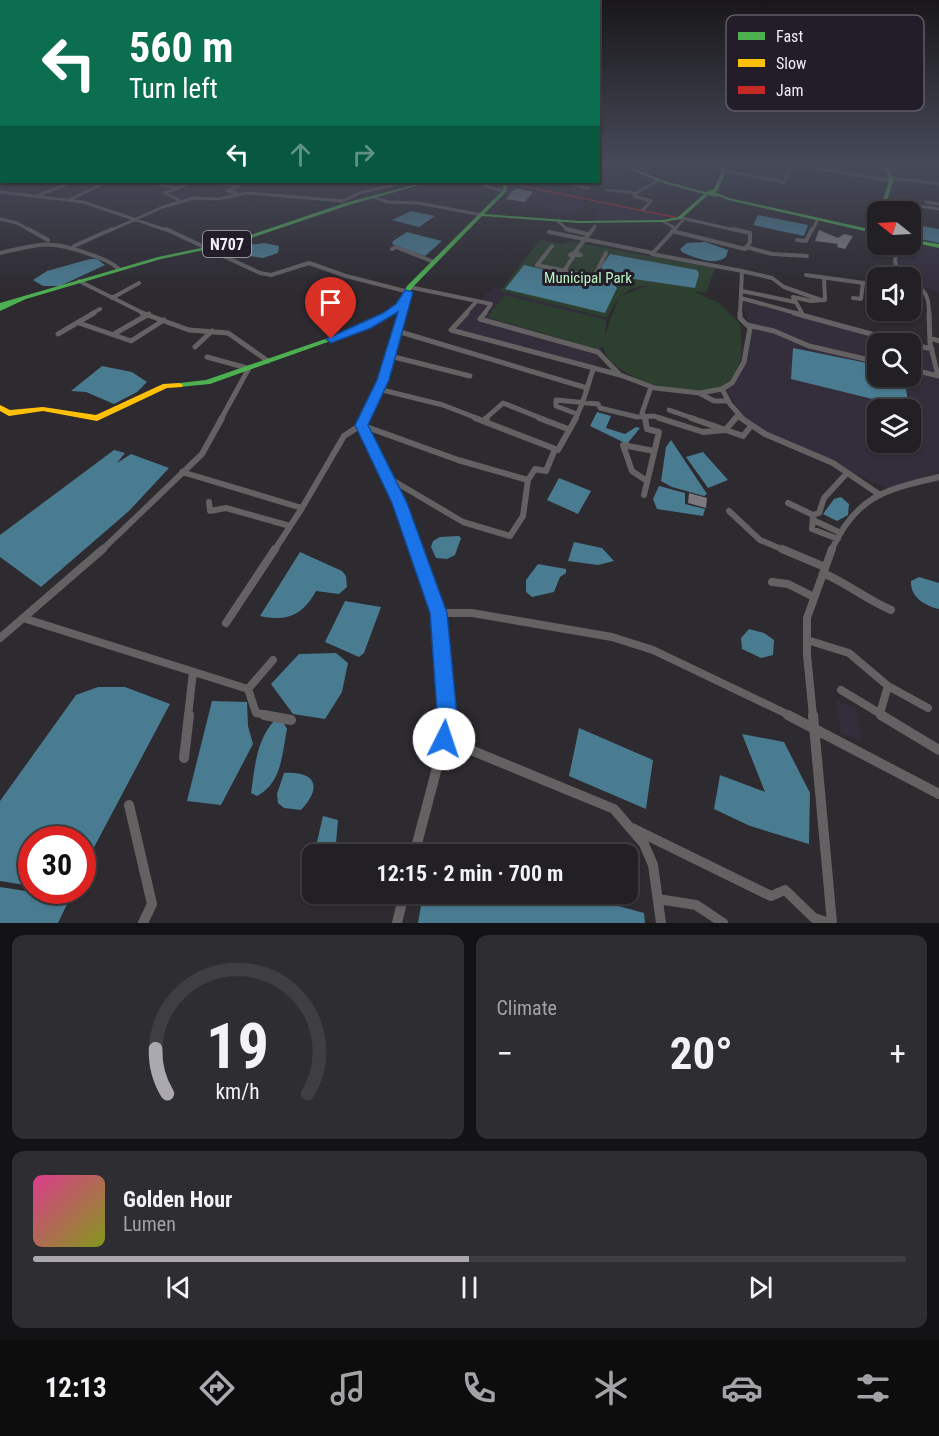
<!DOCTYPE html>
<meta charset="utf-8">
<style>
body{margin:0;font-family:"Roboto Condensed",sans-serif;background:#2e2d31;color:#f1f3f6;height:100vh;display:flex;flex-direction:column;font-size:22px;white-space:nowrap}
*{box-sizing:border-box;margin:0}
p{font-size:20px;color:#a2a3a6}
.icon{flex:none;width:33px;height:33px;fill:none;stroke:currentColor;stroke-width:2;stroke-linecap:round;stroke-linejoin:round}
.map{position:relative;height:923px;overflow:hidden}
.side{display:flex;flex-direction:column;gap:12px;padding:12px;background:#131214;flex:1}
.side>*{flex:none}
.guide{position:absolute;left:0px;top:0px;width:600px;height:183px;box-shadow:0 2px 4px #0004,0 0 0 2px #3f3e41;background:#0b6e4f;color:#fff;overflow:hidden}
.needle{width:39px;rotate:288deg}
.buttons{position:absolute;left:867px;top:201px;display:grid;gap:12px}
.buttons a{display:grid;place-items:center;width:54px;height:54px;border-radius:12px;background:#222024;box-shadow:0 2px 4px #0004,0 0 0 2px #3f3e41;font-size:30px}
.speed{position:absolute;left:18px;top:826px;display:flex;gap:12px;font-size:30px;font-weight:700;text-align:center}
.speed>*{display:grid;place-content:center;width:78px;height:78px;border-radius:50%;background:#222024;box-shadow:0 2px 4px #0004,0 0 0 2px #3f3e41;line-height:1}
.speed .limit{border:9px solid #d22;background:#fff;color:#111}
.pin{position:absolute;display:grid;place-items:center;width:51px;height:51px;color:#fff;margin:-62px -26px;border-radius:50% 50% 50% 0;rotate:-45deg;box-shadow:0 0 6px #0007}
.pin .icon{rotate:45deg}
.me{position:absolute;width:66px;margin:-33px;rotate:4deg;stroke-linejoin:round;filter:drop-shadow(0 0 4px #0008)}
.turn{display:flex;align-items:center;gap:21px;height:126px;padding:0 30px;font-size:27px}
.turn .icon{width:78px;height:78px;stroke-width:2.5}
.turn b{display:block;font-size:42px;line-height:51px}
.lanes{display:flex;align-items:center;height:57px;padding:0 30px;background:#0003;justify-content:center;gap:30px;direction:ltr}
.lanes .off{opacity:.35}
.big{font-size:45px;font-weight:700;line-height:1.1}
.side .card{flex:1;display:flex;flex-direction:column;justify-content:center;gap:9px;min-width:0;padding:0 21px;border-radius:12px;background:#2e2d31}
.side .dial{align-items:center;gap:0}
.dial svg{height:156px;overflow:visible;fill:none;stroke:#3f3e41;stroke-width:7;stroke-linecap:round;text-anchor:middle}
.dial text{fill:#f1f3f6;stroke:none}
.song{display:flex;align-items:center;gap:18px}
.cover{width:72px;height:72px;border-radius:9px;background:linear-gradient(135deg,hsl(330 70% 55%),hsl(70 70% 35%))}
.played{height:6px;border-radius:3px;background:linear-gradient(90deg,#aba8af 50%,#3f3e41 50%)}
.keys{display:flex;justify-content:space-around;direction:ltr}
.heat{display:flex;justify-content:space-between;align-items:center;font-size:33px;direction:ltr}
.side .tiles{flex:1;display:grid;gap:12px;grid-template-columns:1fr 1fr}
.card:last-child{grid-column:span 2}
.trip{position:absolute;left:302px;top:844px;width:336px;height:60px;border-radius:12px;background:#222024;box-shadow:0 2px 4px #0004,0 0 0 2px #3f3e41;font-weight:700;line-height:60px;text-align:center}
.tab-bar{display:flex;height:96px;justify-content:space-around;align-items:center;background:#0e0d0e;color:#a2a3a6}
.tab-bar .icon{width:42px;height:42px}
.tab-bar .selected{color:#aba8af}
.tab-bar b{font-size:27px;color:#f1f3f6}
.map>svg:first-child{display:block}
</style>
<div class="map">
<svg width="939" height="923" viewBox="0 0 939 923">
<rect width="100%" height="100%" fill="#2d2a30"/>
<!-- education -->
<path fill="#332d3c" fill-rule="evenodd" d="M513 185 585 199 582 201 585 204 577 212 566 216 553 214 542 207 496 201Z
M597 202 661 215 666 219 595 221Z
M911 243 939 249V293L911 283 910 278 901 277 899 264 896 260 899 245Z
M493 287 608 319 602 349 593 368 453 329Z
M741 298 932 349 939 376V482L890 490 745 423 726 387 750 328ZM878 344H910V376H878ZM878 410H910V442H878Z
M836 701 856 707 862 740 841 734Z"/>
<!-- green -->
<path fill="#2d402f" d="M540 240 564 244 569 241 715 268 706 293 693 291 719 303 740 324C742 341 743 364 732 378 711 407 608 382 603 346L597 349 487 317 505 295 606 320 605 339 610 319 620 297 640 288 651 286C629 283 616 299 607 318L500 291Z"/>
<!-- water -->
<path fill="#497b91" d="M411 211 435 216 419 227 392 220Z
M758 215 808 225 804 236 753 225Z
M910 224 939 229V243L911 237Z
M407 232 442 241 425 256 392 244 393 241Z
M705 242 728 250 726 257C716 266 694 258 682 252L680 249 687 243Z
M265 243 279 246 278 253 263 258 237 254 247 245Z
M610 254 697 270 699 274 695 288 614 276 612 282 617 288 605 313 505 289 524 265 597 282 604 281 609 275 601 267Z
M90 259H97L105 265 60 286H43L33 280 47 271Z
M793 348 877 365 878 376 904 377 909 408 791 379Z
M102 366 132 372 147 382 137 392 114 404 86 392 71 391Z
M597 412 611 416 606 428 625 434 636 427 640 428 627 444 590 426Z
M671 440 707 494 704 496 672 487 661 481 666 447Z
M114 450 125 453 117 463 131 454 169 468 129 511 41 587 0 557V535Z
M703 452 728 480 708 488 686 457Z
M559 478 591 491 578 514 547 500Z
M659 486 685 493V504L705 509 703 516 657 509 653 499Z
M841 497 849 504 848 515 837 521 823 514 834 499Z
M459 536 461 538 455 555 447 559 436 558 431 547 433 541 440 537Z
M574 542 602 548 614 561 598 565 568 561Z
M300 552 342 571 346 576 347 587 339 594 316 591C303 615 287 622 260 616Z
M538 564 566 569V573L560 577 554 592 532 597 526 592V580Z
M919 577 939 583V609C925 606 910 597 911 581Z
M345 601 381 607 364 653 359 657 325 642Z
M749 629 764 633 774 640 773 655 761 658 742 649 741 638Z
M336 653 348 663 342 692 325 719 293 714 271 684 299 654Z
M98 687H125L170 704 83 868 82 840H32L31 886 0 881V801L76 695Z
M212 701 247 702 248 726 253 744 221 805 187 801Z
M275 720H282L287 729C282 754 282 783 257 796L251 793C255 767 256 740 275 720Z
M579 728 653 760 646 809 569 776Z
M742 734 784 742 810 793 809 844 750 826 714 809 720 775 765 792Z
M284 773C317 771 322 788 301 810L284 808 278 803 277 794Z
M323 816 338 820 335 855H314Z
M0 887 70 898 58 923H0Z
M423 894H575L644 913 645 923H418Z"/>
<!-- building -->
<path fill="#7b797f" d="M515 188 533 192 525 202 506 199Z
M819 230 838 238 844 234 853 236 845 249 837 247 838 244 815 241Z
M689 493 707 498 706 508 688 503Z"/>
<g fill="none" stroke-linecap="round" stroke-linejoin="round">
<!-- street-far5 -->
<path stroke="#646162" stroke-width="3" d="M783 163 892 181
M724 171 785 182 788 171 796 166
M892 178 939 184
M206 182 239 186 227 191 236 193
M245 182 254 183
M560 182 588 188
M157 184 177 188
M483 185 503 191
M606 190 636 193 634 196 651 201 643 210
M0 192 83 202 169 231
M636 193 659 180
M37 196 73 182
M373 197 388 202 418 203 482 215
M71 199 106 182
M180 201 165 193 192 182
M885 201 939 209
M341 202 359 193 406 182
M926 202 939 204
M682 218 739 231
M0 219 17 223 31 231
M558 221 569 231
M663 221 675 228
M109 231 163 207 194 198 218 199 247 193 343 201
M591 231 595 226
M673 231 684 219
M812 231 818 219"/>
<!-- street-far4 -->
<path stroke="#646162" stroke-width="4" d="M28 229 48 240
M166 229 260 273 271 275 309 263 346 276 409 292 402 314
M566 229 587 234
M675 229 652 254 742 271 740 314
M672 231 745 249 750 242V233L733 229
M549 232 653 253
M797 240 806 241 812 229
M898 244 895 260 898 278
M74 246 112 229
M552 246 537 265 594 277 606 253
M746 247 772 254 807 256
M392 249 396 247 434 262
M575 252 593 229
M575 252 581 255H570Z
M0 253C40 244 49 239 89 254 100 258 110 261 119 269
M564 271 573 257
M742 271 772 278 784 287 821 300
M806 275 878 285
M79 281 145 314
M910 282C926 289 929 297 929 314
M409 287 477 301 465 314
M742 291 795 302
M112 298 139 283
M741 298 799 314
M853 298 861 299 863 283
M477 301 491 304 484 314
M802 313 793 297 811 301 825 300 824 278
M91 314 100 309"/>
<!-- street-far3 -->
<path stroke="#646162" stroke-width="5" d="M142 313 189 330 228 333 268 361
M467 313 451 330 620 375 655 388 700 393 722 389 732 383 744 362 750 328 740 318V313
M485 313 480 319 598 352 620 375
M794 313 908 344
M929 313 930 343 938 376
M79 323 131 341 164 320
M747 325 774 331 809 346 878 362
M397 331 587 388
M58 334 94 313
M114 334 149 314
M930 338 939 341
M910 344 932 349
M195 347 212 331
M390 356 470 376
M207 357 247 368
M910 369 939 376
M378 389 443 405 479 419
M722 389 730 404 743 419
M701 394 714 401H726
M669 410 695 419
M577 414 556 406V400L598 404 600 408 637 417 654 416 663 419
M221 419 249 368
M364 419 383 380 403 313
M485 419 503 403 543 419
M575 419C584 404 587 386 593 370
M646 419 642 413 651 387
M734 419 737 416"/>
<!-- street-far2 -->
<path stroke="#646162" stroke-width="6" d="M365 418 361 425 399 503 416 551
M475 418 558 450 576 418
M539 418 568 429
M659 418 703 432 725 430 736 418
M691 418 743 436 751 426
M741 418 765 434 833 463 880 495
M484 420 487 418
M182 472 302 508 344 436 361 425 458 460 528 480 535 469 546 471 555 449
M387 477 463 522 510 536 523 516 528 480
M647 481 632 471 623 445 654 451
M644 495 659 432 647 429 645 418
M209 502 210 511 226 508 290 526
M788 503 813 515 819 513 824 498 847 473
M729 511 760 540 786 551
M813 515 812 529 838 539
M813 520 841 533
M101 551 202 454 222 418
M274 551 302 508
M831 551C856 496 884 490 939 477"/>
<!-- street-far1 -->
<path stroke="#646162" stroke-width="8" d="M416 549 439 613 447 716
M782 549 825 567
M823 573C848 584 866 599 891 610
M772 582 788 584 814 597
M439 613H472L612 637 653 650 791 716
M23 618 248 689
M226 623 275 549
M0 638 103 549
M807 640 849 653 888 686 928 708
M248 689 256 713 272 716
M248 689 273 660
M841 690 884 716
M880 713 888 686
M188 716 193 672
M813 716 807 655V618L832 549"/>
<!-- street -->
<path stroke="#646162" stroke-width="10" d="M264 715 291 720
M788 715 939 794
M813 715 832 923
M881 715 939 750
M444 739 614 809 644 844 653 865 661 923
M184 758 189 715
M129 805 152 904 143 923
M632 828 771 896 785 890 814 918 829 923
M414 855 448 726 447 715
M658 899 696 905 723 923
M397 923 404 894"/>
<!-- fast -->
<path fill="#4caf50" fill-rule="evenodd" d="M614 163H620L665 181 705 192 714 189 722 171 708 163H713L726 171 718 190 715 192 729 198 878 231V234L728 200 718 196 716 197 708 195 681 219 663 222 579 223 482 216 412 288 402 307 370 327 210 384 179 387 175 385 179 383 206 380 366 325 398 305 407 286 502 191 504 186 499 182H503L507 185 506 192 484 214 579 221 663 220 678 217 704 194 663 183Z
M885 163H889L893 182 883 212H879L889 182Z
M425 182H430L349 205 233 244 161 259 26 299 0 311V303L158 257 230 242 345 203Z
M910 239 939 244V248L910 242Z"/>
<!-- slow -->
<path fill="#ffc107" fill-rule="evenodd" d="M179 383 183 385 182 387 167 388 97 421 43 411 9 416 0 411V405L10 410 43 407 96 415 163 384Z"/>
<!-- jam -->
<path fill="#c62828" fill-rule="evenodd" d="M500 182H506L677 217 675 218Z"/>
</g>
<!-- sky -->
<linearGradient id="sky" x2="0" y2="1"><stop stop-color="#19171a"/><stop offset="0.56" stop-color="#464a59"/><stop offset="1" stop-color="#464a59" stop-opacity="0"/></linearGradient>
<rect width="939" height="293" fill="url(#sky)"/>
<!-- route -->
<path fill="#1a73e8" stroke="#114b97" stroke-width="1.5" d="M405 290 413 292 389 380 368 425 407 503 447 613 458 726 451 747 444 750 437 747 434 739 438 726 430 613 392 503 355 425 377 380 398 312 371 328 331 343 326 339 383 313 396 304Z"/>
<g text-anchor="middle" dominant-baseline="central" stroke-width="6" stroke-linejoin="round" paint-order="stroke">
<!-- far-park labels -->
<g font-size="15" fill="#b8f6be" stroke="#221d29">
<text x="588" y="278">Municipal Park</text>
</g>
<!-- shield labels -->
<rect fill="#221d29" stroke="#b2aeb7" stroke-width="1.5" x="203" y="231" width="48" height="26" rx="4.5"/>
<g font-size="16" font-weight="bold" fill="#efecf4">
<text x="227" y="244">N707</text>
</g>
</g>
<!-- legend -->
<rect x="726" y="15" width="198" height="96" rx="9" fill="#221d29" stroke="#605b66" stroke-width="1.5"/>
<rect x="738" y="32" width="27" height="8" fill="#4caf50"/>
<rect x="738" y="59" width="27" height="8" fill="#ffc107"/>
<rect x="738" y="86" width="27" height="8" fill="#c62828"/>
<g font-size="16" fill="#efecf4">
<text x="776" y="42">Fast</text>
<text x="776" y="69">Slow</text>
<text x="776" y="96">Jam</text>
</g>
</svg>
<div class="buttons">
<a><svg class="needle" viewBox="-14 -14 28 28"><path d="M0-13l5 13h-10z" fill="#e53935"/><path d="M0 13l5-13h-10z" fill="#a2a3a6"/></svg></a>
<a><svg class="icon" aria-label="sound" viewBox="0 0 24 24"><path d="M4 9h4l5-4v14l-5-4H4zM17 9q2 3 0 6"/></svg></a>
<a><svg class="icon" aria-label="search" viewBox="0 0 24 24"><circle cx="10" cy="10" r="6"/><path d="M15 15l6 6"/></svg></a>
<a><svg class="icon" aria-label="layers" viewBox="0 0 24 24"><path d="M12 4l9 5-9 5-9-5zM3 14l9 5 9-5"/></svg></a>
</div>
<div class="speed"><div class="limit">30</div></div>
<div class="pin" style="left:331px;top:339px;background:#d93025"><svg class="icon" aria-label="arrive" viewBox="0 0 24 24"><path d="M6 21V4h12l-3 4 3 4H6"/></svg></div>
<svg class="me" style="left:444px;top:739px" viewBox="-20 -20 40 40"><circle r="19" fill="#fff"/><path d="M0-13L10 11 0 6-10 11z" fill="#1a73e8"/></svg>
<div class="trip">12:15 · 2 min · 700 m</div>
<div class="guide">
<div class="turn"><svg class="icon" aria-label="left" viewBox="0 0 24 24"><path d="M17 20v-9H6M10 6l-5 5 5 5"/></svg><div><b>560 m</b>Turn left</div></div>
<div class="lanes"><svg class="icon" aria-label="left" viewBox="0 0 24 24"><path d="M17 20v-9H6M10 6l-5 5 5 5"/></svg><svg class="icon off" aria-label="ahead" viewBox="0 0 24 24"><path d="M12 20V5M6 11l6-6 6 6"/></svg><svg class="icon off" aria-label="right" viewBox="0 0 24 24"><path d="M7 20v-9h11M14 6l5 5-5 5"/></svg></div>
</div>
</div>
<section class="side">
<div class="tiles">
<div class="card dial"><svg viewBox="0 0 100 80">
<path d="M14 69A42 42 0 1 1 86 69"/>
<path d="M14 69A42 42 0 0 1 8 46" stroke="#aba8af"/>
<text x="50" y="56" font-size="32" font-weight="700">19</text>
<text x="50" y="72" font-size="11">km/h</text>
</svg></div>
<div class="card"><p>Climate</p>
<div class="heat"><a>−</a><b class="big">20°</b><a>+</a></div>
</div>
<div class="card">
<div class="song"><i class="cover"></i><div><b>Golden Hour</b><p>Lumen</p></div></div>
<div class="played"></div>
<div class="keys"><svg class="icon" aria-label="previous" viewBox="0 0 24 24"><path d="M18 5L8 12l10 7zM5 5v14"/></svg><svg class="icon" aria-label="pause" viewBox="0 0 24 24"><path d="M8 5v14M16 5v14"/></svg><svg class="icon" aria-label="next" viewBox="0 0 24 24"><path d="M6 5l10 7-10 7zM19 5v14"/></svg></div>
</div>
</div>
</section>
<nav class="tab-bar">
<b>12:13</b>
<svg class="icon selected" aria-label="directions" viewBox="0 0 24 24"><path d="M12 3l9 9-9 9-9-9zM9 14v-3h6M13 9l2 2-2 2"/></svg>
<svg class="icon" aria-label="music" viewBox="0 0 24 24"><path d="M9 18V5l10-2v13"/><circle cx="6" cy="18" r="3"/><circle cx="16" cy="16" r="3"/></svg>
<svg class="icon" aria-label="phone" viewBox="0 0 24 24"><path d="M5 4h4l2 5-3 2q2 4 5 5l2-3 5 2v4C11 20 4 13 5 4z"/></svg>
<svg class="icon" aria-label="climate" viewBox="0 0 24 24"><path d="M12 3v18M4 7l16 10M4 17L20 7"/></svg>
<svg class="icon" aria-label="car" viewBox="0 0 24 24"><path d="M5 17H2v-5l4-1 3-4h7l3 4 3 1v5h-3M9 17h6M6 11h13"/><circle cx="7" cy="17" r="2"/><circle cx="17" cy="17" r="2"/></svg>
<svg class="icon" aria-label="filters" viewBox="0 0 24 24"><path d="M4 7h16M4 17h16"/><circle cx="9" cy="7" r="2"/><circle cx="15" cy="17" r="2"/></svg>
</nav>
